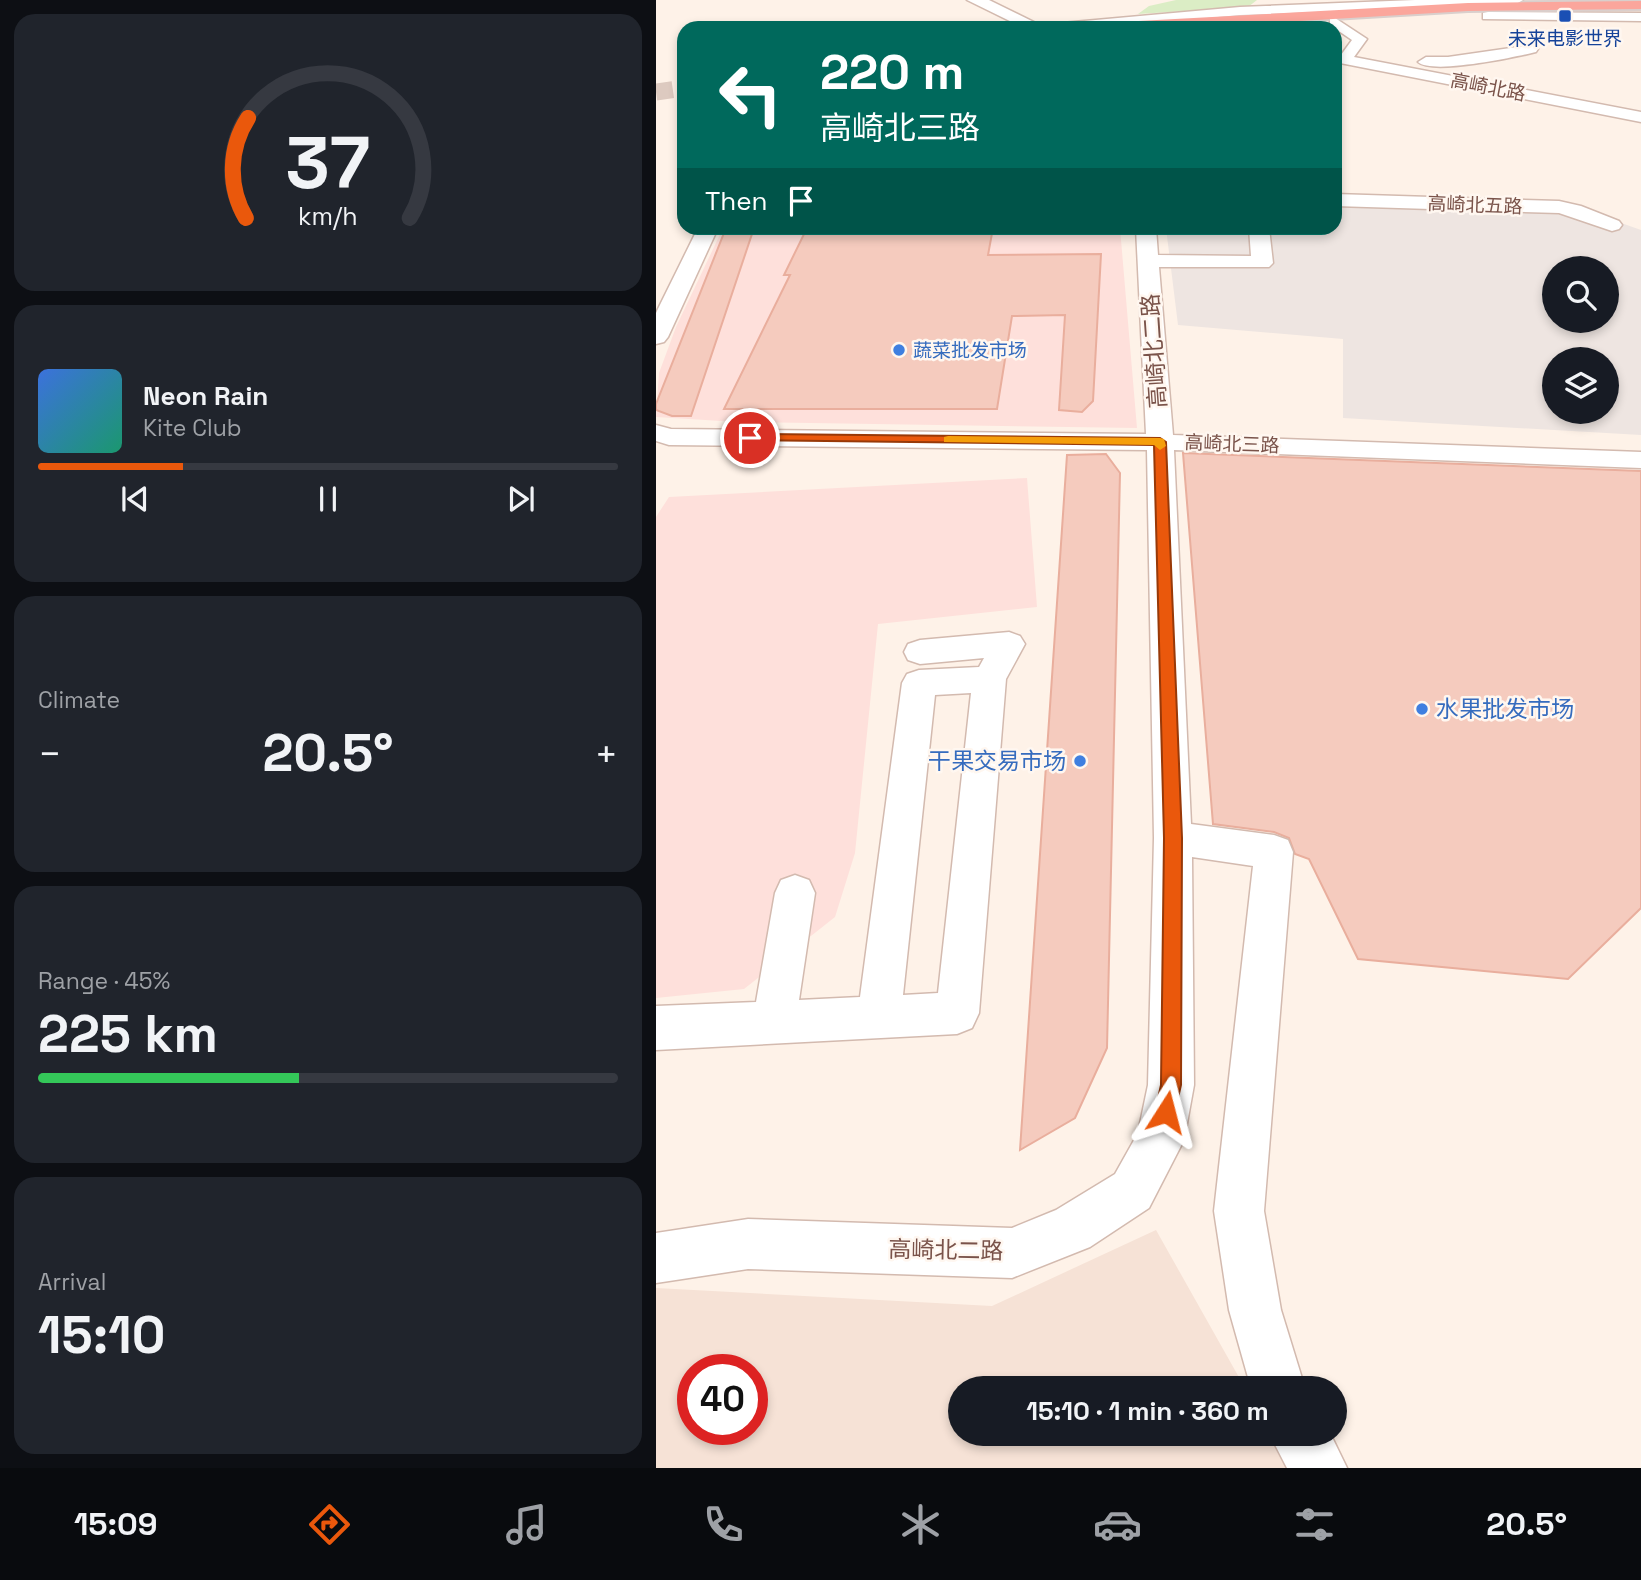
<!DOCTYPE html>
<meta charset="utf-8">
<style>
body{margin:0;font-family:"Space Grotesk","Noto Sans SC",sans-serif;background:#20242c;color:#f1f3f6;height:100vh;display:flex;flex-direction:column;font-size:26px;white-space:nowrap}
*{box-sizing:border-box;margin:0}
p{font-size:23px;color:#9ea1a6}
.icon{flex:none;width:38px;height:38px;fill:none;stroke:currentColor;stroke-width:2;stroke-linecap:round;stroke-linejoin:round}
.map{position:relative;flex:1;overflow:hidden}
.panel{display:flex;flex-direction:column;gap:14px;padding:14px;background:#0d0f14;width:656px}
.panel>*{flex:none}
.top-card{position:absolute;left:21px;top:21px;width:665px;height:214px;border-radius:21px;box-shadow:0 4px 10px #0003;background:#00695c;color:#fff;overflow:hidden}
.tools{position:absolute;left:886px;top:256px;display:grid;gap:14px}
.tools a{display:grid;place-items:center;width:77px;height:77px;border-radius:50%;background:#171b24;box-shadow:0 4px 10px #0003;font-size:35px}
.speed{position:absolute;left:21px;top:1354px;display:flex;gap:14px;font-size:35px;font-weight:700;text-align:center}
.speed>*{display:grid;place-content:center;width:91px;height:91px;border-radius:50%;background:#171b24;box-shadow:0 4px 10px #0003;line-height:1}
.speed .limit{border:10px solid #d22;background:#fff;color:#111}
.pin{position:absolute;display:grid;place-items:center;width:60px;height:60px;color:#fff;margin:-30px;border:4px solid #fff;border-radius:50%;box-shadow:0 2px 7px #0007}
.me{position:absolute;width:77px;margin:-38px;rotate:9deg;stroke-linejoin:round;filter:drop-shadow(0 0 5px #0008)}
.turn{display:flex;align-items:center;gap:24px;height:147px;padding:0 28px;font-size:32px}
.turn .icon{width:91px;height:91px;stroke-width:2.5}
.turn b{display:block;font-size:49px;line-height:60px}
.then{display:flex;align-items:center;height:66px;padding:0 28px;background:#0003;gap:14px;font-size:26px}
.big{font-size:52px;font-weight:800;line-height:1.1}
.panel .widget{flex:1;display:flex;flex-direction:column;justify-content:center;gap:10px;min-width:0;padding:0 24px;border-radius:21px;background:#20242c}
.panel .dial{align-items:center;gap:0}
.dial svg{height:182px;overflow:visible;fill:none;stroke:#363941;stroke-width:7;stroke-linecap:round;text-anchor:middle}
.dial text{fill:#f1f3f6;stroke:none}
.song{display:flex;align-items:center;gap:21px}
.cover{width:84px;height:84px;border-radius:10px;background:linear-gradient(135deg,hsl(220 70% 55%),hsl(160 70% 35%))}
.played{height:7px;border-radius:4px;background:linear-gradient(90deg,#ea580c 25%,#363941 25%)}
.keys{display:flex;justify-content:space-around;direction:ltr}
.heat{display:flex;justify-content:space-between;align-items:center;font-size:38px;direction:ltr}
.charge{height:10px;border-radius:5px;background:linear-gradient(90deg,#34c759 45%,#363941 0)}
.trip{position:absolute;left:292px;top:1376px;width:399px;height:70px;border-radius:35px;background:#171b24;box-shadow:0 4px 10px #0003;font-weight:800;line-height:70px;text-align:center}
.dock{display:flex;height:112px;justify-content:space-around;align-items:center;background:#090b0e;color:#9ea1a6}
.dock .icon{width:49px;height:49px}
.dock .selected{color:#ea580c}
.dock b{font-size:32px;color:#f1f3f6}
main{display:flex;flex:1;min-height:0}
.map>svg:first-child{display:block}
</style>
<main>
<section class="panel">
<div class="widget dial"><svg viewBox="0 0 100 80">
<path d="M14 69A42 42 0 1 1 86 69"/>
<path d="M14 69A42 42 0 0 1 15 25" stroke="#ea580c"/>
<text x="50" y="56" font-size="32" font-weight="700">37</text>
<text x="50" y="72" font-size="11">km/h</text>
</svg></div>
<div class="widget">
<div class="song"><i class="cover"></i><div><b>Neon Rain</b><p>Kite Club</p></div></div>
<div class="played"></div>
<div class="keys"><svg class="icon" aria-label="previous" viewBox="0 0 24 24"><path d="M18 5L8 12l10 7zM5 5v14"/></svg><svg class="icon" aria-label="pause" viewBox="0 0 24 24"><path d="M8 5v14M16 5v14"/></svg><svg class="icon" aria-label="next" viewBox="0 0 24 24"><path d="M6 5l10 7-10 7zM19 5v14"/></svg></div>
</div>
<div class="widget"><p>Climate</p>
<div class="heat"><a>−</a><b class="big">20.5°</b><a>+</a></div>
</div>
<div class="widget"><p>Range · 45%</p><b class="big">225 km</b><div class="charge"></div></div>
<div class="widget"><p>Arrival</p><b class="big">15:10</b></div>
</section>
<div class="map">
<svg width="985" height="1468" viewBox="0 0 985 1468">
<rect width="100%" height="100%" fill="#fef2e8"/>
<!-- residential -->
<path fill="#f6e2d6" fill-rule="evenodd" d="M500 1230 589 1388H304V1433H614L640 1468H0V1288L336 1306ZM37 1370H96V1430H37Z"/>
<!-- commercial -->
<path fill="#fee0db" d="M67 228H464L481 428 82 422 0 417 3 373 20 327Z
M371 478 381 607 222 624 199 853 179 917 88 989 0 998V517L13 497Z"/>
<!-- industrial -->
<path fill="#eee5e1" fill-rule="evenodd" d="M679 206 937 213 985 230V435L687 418V339L522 325 510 228H679ZM898 268H950V320H898ZM898 359H950V411H898Z"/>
<!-- green -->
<path fill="#dbedc5" d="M520 0H601L592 7 482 14 493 6Z"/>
<!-- building -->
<path fill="#f5cbbe" stroke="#e9ae9d" stroke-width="2" d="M70 228H98L35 416H16L0 410V404Z
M151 228H337L332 255 445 254 437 401 426 412 403 410 409 315 356 316 341 409H68L134 275H128Z
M527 453 985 471V908L912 979 702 959 653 859 639 854 633 838 618 832 557 824Z
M450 454 464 473 451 1048 419 1118 364 1150 411 455Z"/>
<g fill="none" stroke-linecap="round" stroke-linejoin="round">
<!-- highway-tunnel -->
<path stroke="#ddcac0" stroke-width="17" stroke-dasharray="17 8" stroke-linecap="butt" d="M454 28 464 27
M0 92 28 88"/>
<defs>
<path id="minor" d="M311 0H333L384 25 584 7 759 0H867L860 4 584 15 437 28H368Z
M832 12 985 13V21L827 19V13Z
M679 18 711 39 698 57 985 112V122L679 62V54L685 55 696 40 674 25V19Z
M875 45 882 49 880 52C860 57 776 75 762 62L770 57H792Z
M679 194 903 201 925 206 963 221 966 225 963 229 956 231 903 213 679 206Z
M42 228H62L12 337 8 342 0 344V313Z
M480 228H500L502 255 595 256 593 228H613L617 263 613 267H503L517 435 985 452V468L518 450 535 824 618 835 632 840 637 852 608 1211 625 1310 649 1388H595L573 1310 558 1211 597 866 536 857 538 1085 528 1140 493 1208 434 1247 356 1278 92 1269 0 1283V1233L92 1219 356 1228 400 1210 459 1174 482 1133 492 1085 498 838 491 450 13 445 0 441V425L15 429 490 434Z
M353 632 364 636 369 644 350 679 323 1013 316 1028 301 1034 0 1050V1006L100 1002 119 893 125 880 139 875 153 880 159 893 143 1000 204 997 246 683 251 674 263 670 323 667 328 658 264 664 252 660 248 652 252 644 264 640ZM315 693 282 993 247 995 279 695Z
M613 1433H674L691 1468H631Z"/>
<path id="highway" d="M985 1V9L812 11 527 28 456 27 464 22 812 3Z"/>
</defs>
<!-- minor casing -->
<use href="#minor" stroke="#d3baaf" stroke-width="3"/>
<!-- highway casing -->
<use href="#highway" stroke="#dacfcc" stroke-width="4"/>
<!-- minor -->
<use href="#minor" fill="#fff" fill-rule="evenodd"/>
<!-- highway -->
<use href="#highway" fill="#fba69c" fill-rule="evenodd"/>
</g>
<!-- route -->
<path fill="#ea580c" stroke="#983908" stroke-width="2" d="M94 434 504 438 510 442 526 838 525 1085 517 1120 510 1123 502 1120 499 1112 505 1085 508 838 498 445 90 440 89 438Z"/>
<!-- slow -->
<path fill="#f59e0b" d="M292 436 504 438 508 439 510 446 504 450 498 445 288 442V437Z"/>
<!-- markers -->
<rect fill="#1a4fb4" stroke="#fff7f0" stroke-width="2.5" x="902" y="9" width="14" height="14" rx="3.5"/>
<g fill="#3f7fe0" stroke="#fff7f0" stroke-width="2.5">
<circle cx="243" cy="350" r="7"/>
<circle cx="766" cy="709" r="7"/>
<circle cx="424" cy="761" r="7"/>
</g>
<g text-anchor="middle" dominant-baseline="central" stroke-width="5" stroke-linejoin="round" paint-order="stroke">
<!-- far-transit labels -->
<g font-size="19" fill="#164399" stroke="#fff7f0">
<text x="909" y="38">未来电影世界</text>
</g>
<!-- far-street labels -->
<g font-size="19" fill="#7a534a" stroke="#fff7f0">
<text transform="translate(832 87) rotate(11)">高崎北路</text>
<text transform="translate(819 205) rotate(2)">高崎北五路</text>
<text transform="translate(576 444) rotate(2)">高崎北三路</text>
</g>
<!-- far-shop labels -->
<g font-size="19" fill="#366cbe" stroke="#fff7f0" text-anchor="start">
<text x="257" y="350">蔬菜批发市场</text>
</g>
<!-- street labels -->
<g font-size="23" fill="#7a534a" stroke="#fff7f0">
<text transform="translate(498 351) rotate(-94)">高崎北二路</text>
<text transform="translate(290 1250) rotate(1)">高崎北二路</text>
</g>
<!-- shop labels -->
<g font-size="23" fill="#366cbe" stroke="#fff7f0" text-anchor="start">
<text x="780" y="709">水果批发市场</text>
<text x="410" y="761" text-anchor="end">干果交易市场</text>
</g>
</g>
</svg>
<div class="tools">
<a><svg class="icon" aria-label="search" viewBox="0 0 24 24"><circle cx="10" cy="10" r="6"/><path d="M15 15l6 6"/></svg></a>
<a><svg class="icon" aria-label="layers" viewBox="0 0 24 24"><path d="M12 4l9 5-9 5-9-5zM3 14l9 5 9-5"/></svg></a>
</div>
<div class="speed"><div class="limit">40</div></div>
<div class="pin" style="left:94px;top:438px;background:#d93025"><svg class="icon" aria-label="arrive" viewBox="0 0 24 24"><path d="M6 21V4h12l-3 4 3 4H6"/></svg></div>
<svg class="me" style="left:510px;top:1112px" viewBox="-20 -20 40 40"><path d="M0-17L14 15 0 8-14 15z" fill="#ea580c" stroke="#fff" stroke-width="4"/></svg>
<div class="trip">15:10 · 1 min · 360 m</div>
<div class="top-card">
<div class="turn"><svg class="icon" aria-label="left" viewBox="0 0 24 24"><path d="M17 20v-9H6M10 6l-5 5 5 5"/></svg><div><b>220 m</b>高崎北三路</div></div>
<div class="then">Then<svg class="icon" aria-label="arrive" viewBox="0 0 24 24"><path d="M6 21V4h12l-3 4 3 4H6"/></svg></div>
</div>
</div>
</main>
<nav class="dock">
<b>15:09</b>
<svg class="icon selected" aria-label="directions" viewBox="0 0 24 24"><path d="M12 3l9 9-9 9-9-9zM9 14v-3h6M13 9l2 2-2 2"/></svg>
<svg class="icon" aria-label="music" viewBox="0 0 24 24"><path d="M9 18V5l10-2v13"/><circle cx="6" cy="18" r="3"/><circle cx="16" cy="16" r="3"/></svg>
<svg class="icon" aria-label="phone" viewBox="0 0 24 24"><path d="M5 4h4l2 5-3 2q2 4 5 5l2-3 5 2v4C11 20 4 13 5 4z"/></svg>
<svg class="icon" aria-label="climate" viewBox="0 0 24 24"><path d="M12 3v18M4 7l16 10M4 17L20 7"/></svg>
<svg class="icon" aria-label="car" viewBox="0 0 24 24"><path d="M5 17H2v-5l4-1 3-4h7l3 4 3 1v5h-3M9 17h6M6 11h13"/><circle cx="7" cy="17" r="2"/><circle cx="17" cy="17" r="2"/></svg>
<svg class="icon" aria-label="filters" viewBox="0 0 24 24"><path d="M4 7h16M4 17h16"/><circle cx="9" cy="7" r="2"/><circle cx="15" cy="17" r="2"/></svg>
<b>20.5°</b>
</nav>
